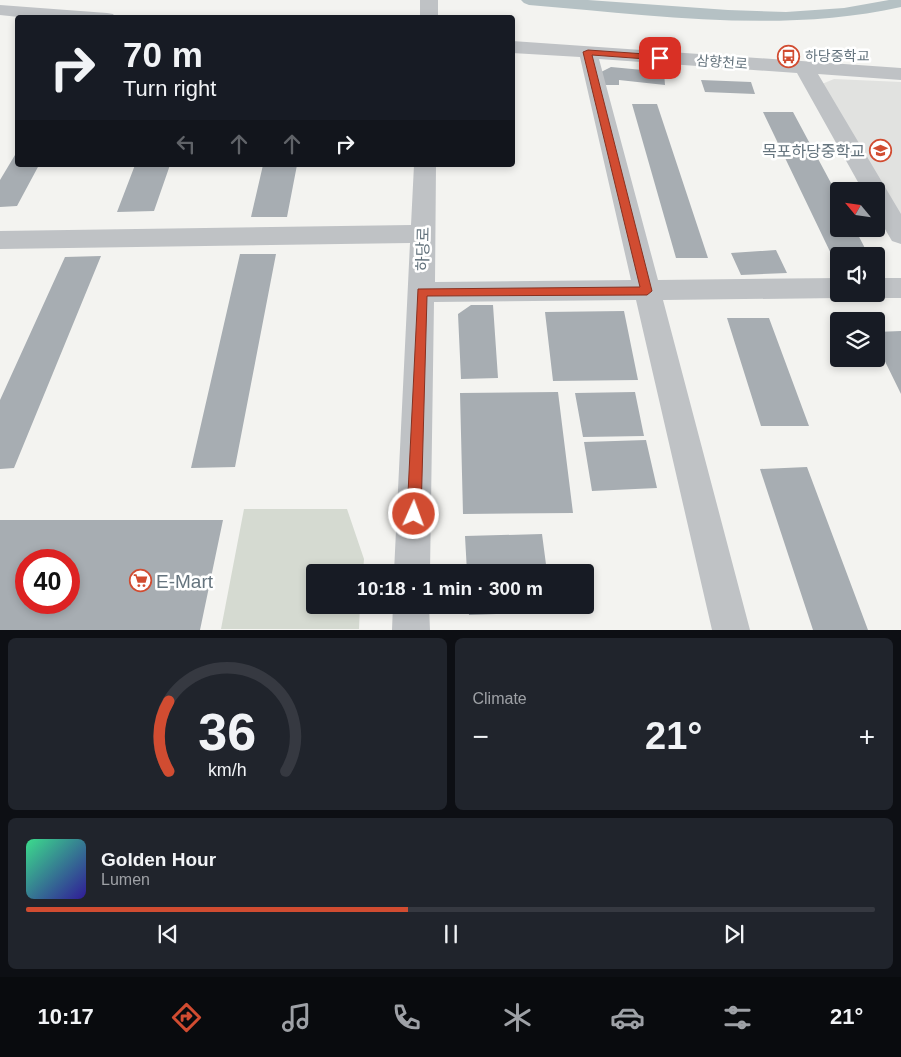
<!DOCTYPE html>
<meta charset="utf-8">
<style>
body{margin:0;font-family:Helvetica,"Noto Sans KR",sans-serif;background:#20242c;color:#f1f3f6;height:100vh;display:flex;flex-direction:column;font-size:19px;white-space:nowrap}
*{box-sizing:border-box;margin:0}
p{font-size:16px;color:#9ea1a6}
.icon{flex:none;width:28px;height:28px;fill:none;stroke:currentColor;stroke-width:2;stroke-linecap:round;stroke-linejoin:round}
.map{position:relative;height:630px;overflow:hidden}
.drawer{display:flex;flex-direction:column;gap:8px;padding:8px;background:#0d0f14;flex:1}
.drawer>*{flex:none}
.hud{position:absolute;left:15px;top:15px;width:500px;height:152px;border-radius:5px;box-shadow:0 2px 8px #0003;background:#171b24;color:#f1f3f6;overflow:hidden}
.needle{width:32px;rotate:299deg}
.buttons{position:absolute;left:830px;top:182px;display:grid;gap:10px}
.buttons a{display:grid;place-items:center;width:55px;height:55px;border-radius:5px;background:#171b24;box-shadow:0 2px 8px #0003;font-size:25px}
.speed{position:absolute;left:15px;top:549px;display:flex;gap:10px;font-size:25px;font-weight:700;text-align:center}
.speed>*{display:grid;place-content:center;width:65px;height:65px;border-radius:50%;background:#171b24;box-shadow:0 2px 8px #0003;line-height:1}
.speed .limit{border:8px solid #d22;background:#fff;color:#111}
.pin{position:absolute;display:grid;place-items:center;width:42px;height:42px;color:#fff;margin:-21px;border-radius:10px;box-shadow:0 2px 8px #0006}
.me{position:absolute;width:55px;margin:-28px;rotate:2deg;stroke-linejoin:round;filter:drop-shadow(0 0 4px #0008)}
.turn{display:flex;align-items:center;gap:18px;height:105px;padding:0 25px;font-size:22px}
.turn .icon{width:65px;height:65px;stroke-width:2.5}
.turn b{display:block;font-size:35px;line-height:42px}
.lanes{display:flex;align-items:center;height:48px;padding:0 25px;background:#0003;justify-content:center;gap:25px;direction:ltr}
.lanes .off{opacity:.35}
.big{font-size:38px;font-weight:800;line-height:1.1}
.drawer .tile{flex:1;display:flex;flex-direction:column;justify-content:center;gap:8px;min-width:0;padding:0 18px;border-radius:8px;background:#20242c}
.drawer .dial{align-items:center;gap:0}
.dial svg{height:130px;overflow:visible;fill:none;stroke:#363941;stroke-width:7;stroke-linecap:round;text-anchor:middle}
.dial text{fill:#f1f3f6;stroke:none}
.song{display:flex;align-items:center;gap:15px}
.cover{width:60px;height:60px;border-radius:8px;background:linear-gradient(135deg,hsl(150 70% 55%),hsl(250 70% 35%))}
.played{height:5px;border-radius:2px;background:linear-gradient(90deg,#d14c31 45%,#363941 45%)}
.keys{display:flex;justify-content:space-around;direction:ltr}
.heat{display:flex;justify-content:space-between;align-items:center;font-size:28px;direction:ltr}
.drawer .tiles{flex:1;display:grid;gap:8px;grid-template-columns:1fr 1fr}
.tile:last-child{grid-column:span 2}
.trip{position:absolute;left:306px;top:564px;width:288px;height:50px;border-radius:5px;background:#171b24;box-shadow:0 2px 8px #0003;font-weight:800;line-height:50px;text-align:center}
.dock{display:flex;height:80px;justify-content:space-around;align-items:center;background:#090b0e;color:#9ea1a6}
.dock .icon{width:35px;height:35px}
.dock .selected{color:#d14c31}
.dock b{font-size:22px;color:#f1f3f6}
.map>svg:first-child{display:block}
</style>
<div class="map">
<svg width="901" height="630" viewBox="0 0 901 630">
<rect width="100%" height="100%" fill="#f3f3f0"/>
<!-- built -->
<path fill="#e1e2e0" d="M834 79 901 82V218L822 84Z"/>
<!-- green -->
<path fill="#d5dad1" d="M244 509H347L364 559 363 572H315V605H360L359 629H221Z"/>
<g fill="none" stroke-linecap="round" stroke-linejoin="round">
<!-- canal -->
<path fill="#b5c1c4" fill-rule="evenodd" d="M521 0H588L728 10 786 12 844 8 889 0H901V7C780 34 652 15 529 5L524 3Z"/>
</g>
<!-- building -->
<path fill="#a7adb2" fill-rule="evenodd" d="M611 67 664 72 665 85 619 80V85H605L601 72Z
M701 80 751 82 755 94 705 92Z
M632 104H657L708 258H676Z
M763 112H793L839 198V229H855L869 256H839V262H835Z
M18 150V165H39L17 206 0 207V180Z
M135 165H170L154 211 117 212Z
M263 165H297L287 217H251Z
M776 250 787 273 741 275 731 253Z
M240 254H276L235 467 191 468Z
M101 256 14 468 0 469V400L65 257Z
M471 305H493L498 378 461 379 458 314Z
M624 311 638 380 553 381 545 312Z
M727 318H769L809 426H761Z
M901 331V394L876 343V332Z
M558 392 573 513 463 514 460 393Z
M635 392 644 436 583 437 575 393Z
M646 440 657 488 592 491 584 442Z
M807 467 868 630H813L760 469Z
M0 520H223L200 630H0ZM26 560H69V602H26Z
M542 534 547 572H467L465 536Z
M468 605H551V612L469 615Z"/>
<g fill="none" stroke-linecap="round" stroke-linejoin="round">
<!-- minor -->
<path fill="#bfc2c5" fill-rule="evenodd" d="M420 0H438V18H420Z
M0 5 107 13 113 14 116 18H28L0 15Z
M512 41 901 68V80L818 74 901 214V244L892 241 876 214V191H863L797 73 599 59 658 280 839 278V294H849L839 298 663 300 750 630H712L636 300 434 302 430 572H394L410 243 0 249V231L411 225 414 165H436L435 282 631 280 580 57 512 53Z
M876 278H901V298H876L867 295 866 294H876Z
M393 605H429L430 630H392Z"/>
</g>
<!-- route -->
<path fill="#d14c31" stroke="#883120" d="M588 50 660 55 664 58 660 60 592 55 652 291 647 295 427 296 421 514 419 519 414 521 409 519 407 514 418 289 640 287 583 52Z"/>
<!-- icons -->
<defs>
<symbol id="bus-ring" viewBox="-11 -11 22 22"><circle r="9.5" fill="#fff" stroke="#d14c31" stroke-width="1.5"/><path d="M-5-6H5V4H4V6H2V4H-2V6H-4V4H-5ZM-3.5-4V0h7V-4ZM-3.5 1.2v1.5H-2V1.2ZM2 1.2v1.5H3.5V1.2Z" fill="#d14c31"/></symbol>
<symbol id="school-ring" viewBox="-11 -11 22 22"><circle r="9.5" fill="#fff" stroke="#d14c31" stroke-width="1.5"/><path d="M0-5L7-2L0 1L-7-2ZM-4 1L0 2.5L4 1V4Q0 6-4 4Z" fill="#d14c31"/></symbol>
<symbol id="supermarket-ring" viewBox="-11 -11 22 22"><circle r="9.5" fill="#fff" stroke="#d14c31" stroke-width="1.5"/><path d="M-6-5.5h2.5l.6 2H6L4.5 2H-2.5L-4.4-4H-6ZM-1.5 3.2a1.3 1.3 0 1 0 .1 0ZM3 3.2a1.3 1.3 0 1 0 .1 0Z" fill="#d14c31"/></symbol>
</defs>
<g fill-rule="evenodd">
<use href="#bus-ring" x="776" y="44" width="25" height="25"/>
<use href="#school-ring" x="868" y="138" width="25" height="25"/>
<use href="#supermarket-ring" x="128" y="568" width="25" height="25"/>
</g>
<g text-anchor="middle" dominant-baseline="central" stroke-width="5" stroke-linejoin="round" paint-order="stroke">
<!-- far-poi labels -->
<g font-size="14" fill="#65747e" stroke="#fff" text-anchor="start">
<text x="805" y="56">하당중학교</text>
</g>
<!-- far-street labels -->
<g font-size="14" fill="#65747e" stroke="#fff">
<text transform="translate(722 62) rotate(4)">삼향천로</text>
</g>
<!-- poi labels -->
<g font-size="16" fill="#65747e" stroke="#fff" text-anchor="end">
<text x="865" y="151">목포하당중학교</text>
</g>
<!-- street labels -->
<g font-size="16" fill="#65747e" stroke="#fff">
<text transform="translate(423 249) rotate(-89)">하당로</text>
</g>
<!-- near-poi labels -->
<g font-size="19" fill="#65747e" stroke="#fff" text-anchor="start">
<text x="156" y="581">E-Mart</text>
</g>
</g>
</svg>
<div class="buttons">
<a><svg class="needle" viewBox="-14 -14 28 28"><path d="M0-13l5 13h-10z" fill="#e53935"/><path d="M0 13l5-13h-10z" fill="#9ea1a6"/></svg></a>
<a><svg class="icon" aria-label="sound" viewBox="0 0 24 24"><path d="M4 9h4l5-4v14l-5-4H4zM17 9q2 3 0 6"/></svg></a>
<a><svg class="icon" aria-label="layers" viewBox="0 0 24 24"><path d="M12 4l9 5-9 5-9-5zM3 14l9 5 9-5"/></svg></a>
</div>
<div class="speed"><div class="limit">40</div></div>
<div class="pin" style="left:660px;top:58px;background:#d93025"><svg class="icon" aria-label="arrive" viewBox="0 0 24 24"><path d="M6 21V4h12l-3 4 3 4H6"/></svg></div>
<svg class="me" style="left:414px;top:514px" viewBox="-20 -20 40 40"><circle r="17" fill="#d14c31" stroke="#fff" stroke-width="3"/><path d="M0-11L8 9 0 5-8 9z" fill="#fff"/></svg>
<div class="trip">10:18 · 1 min · 300 m</div>
<div class="hud">
<div class="turn"><svg class="icon" aria-label="right" viewBox="0 0 24 24"><path d="M7 20v-9h11M14 6l5 5-5 5"/></svg><div><b>70 m</b>Turn right</div></div>
<div class="lanes"><svg class="icon off" aria-label="left" viewBox="0 0 24 24"><path d="M17 20v-9H6M10 6l-5 5 5 5"/></svg><svg class="icon off" aria-label="ahead" viewBox="0 0 24 24"><path d="M12 20V5M6 11l6-6 6 6"/></svg><svg class="icon off" aria-label="ahead" viewBox="0 0 24 24"><path d="M12 20V5M6 11l6-6 6 6"/></svg><svg class="icon" aria-label="right" viewBox="0 0 24 24"><path d="M7 20v-9h11M14 6l5 5-5 5"/></svg></div>
</div>
</div>
<section class="drawer">
<div class="tiles">
<div class="tile dial"><svg viewBox="0 0 100 80">
<path d="M14 69A42 42 0 1 1 86 69"/>
<path d="M14 69A42 42 0 0 1 14 26" stroke="#d14c31"/>
<text x="50" y="56" font-size="32" font-weight="700">36</text>
<text x="50" y="72" font-size="11">km/h</text>
</svg></div>
<div class="tile"><p>Climate</p>
<div class="heat"><a>−</a><b class="big">21°</b><a>+</a></div>
</div>
<div class="tile">
<div class="song"><i class="cover"></i><div><b>Golden Hour</b><p>Lumen</p></div></div>
<div class="played"></div>
<div class="keys"><svg class="icon" aria-label="previous" viewBox="0 0 24 24"><path d="M18 5L8 12l10 7zM5 5v14"/></svg><svg class="icon" aria-label="pause" viewBox="0 0 24 24"><path d="M8 5v14M16 5v14"/></svg><svg class="icon" aria-label="next" viewBox="0 0 24 24"><path d="M6 5l10 7-10 7zM19 5v14"/></svg></div>
</div>
</div>
</section>
<nav class="dock">
<b>10:17</b>
<svg class="icon selected" aria-label="directions" viewBox="0 0 24 24"><path d="M12 3l9 9-9 9-9-9zM9 14v-3h6M13 9l2 2-2 2"/></svg>
<svg class="icon" aria-label="music" viewBox="0 0 24 24"><path d="M9 18V5l10-2v13"/><circle cx="6" cy="18" r="3"/><circle cx="16" cy="16" r="3"/></svg>
<svg class="icon" aria-label="phone" viewBox="0 0 24 24"><path d="M5 4h4l2 5-3 2q2 4 5 5l2-3 5 2v4C11 20 4 13 5 4z"/></svg>
<svg class="icon" aria-label="climate" viewBox="0 0 24 24"><path d="M12 3v18M4 7l16 10M4 17L20 7"/></svg>
<svg class="icon" aria-label="car" viewBox="0 0 24 24"><path d="M5 17H2v-5l4-1 3-4h7l3 4 3 1v5h-3M9 17h6M6 11h13"/><circle cx="7" cy="17" r="2"/><circle cx="17" cy="17" r="2"/></svg>
<svg class="icon" aria-label="filters" viewBox="0 0 24 24"><path d="M4 7h16M4 17h16"/><circle cx="9" cy="7" r="2"/><circle cx="15" cy="17" r="2"/></svg>
<b>21°</b>
</nav>
